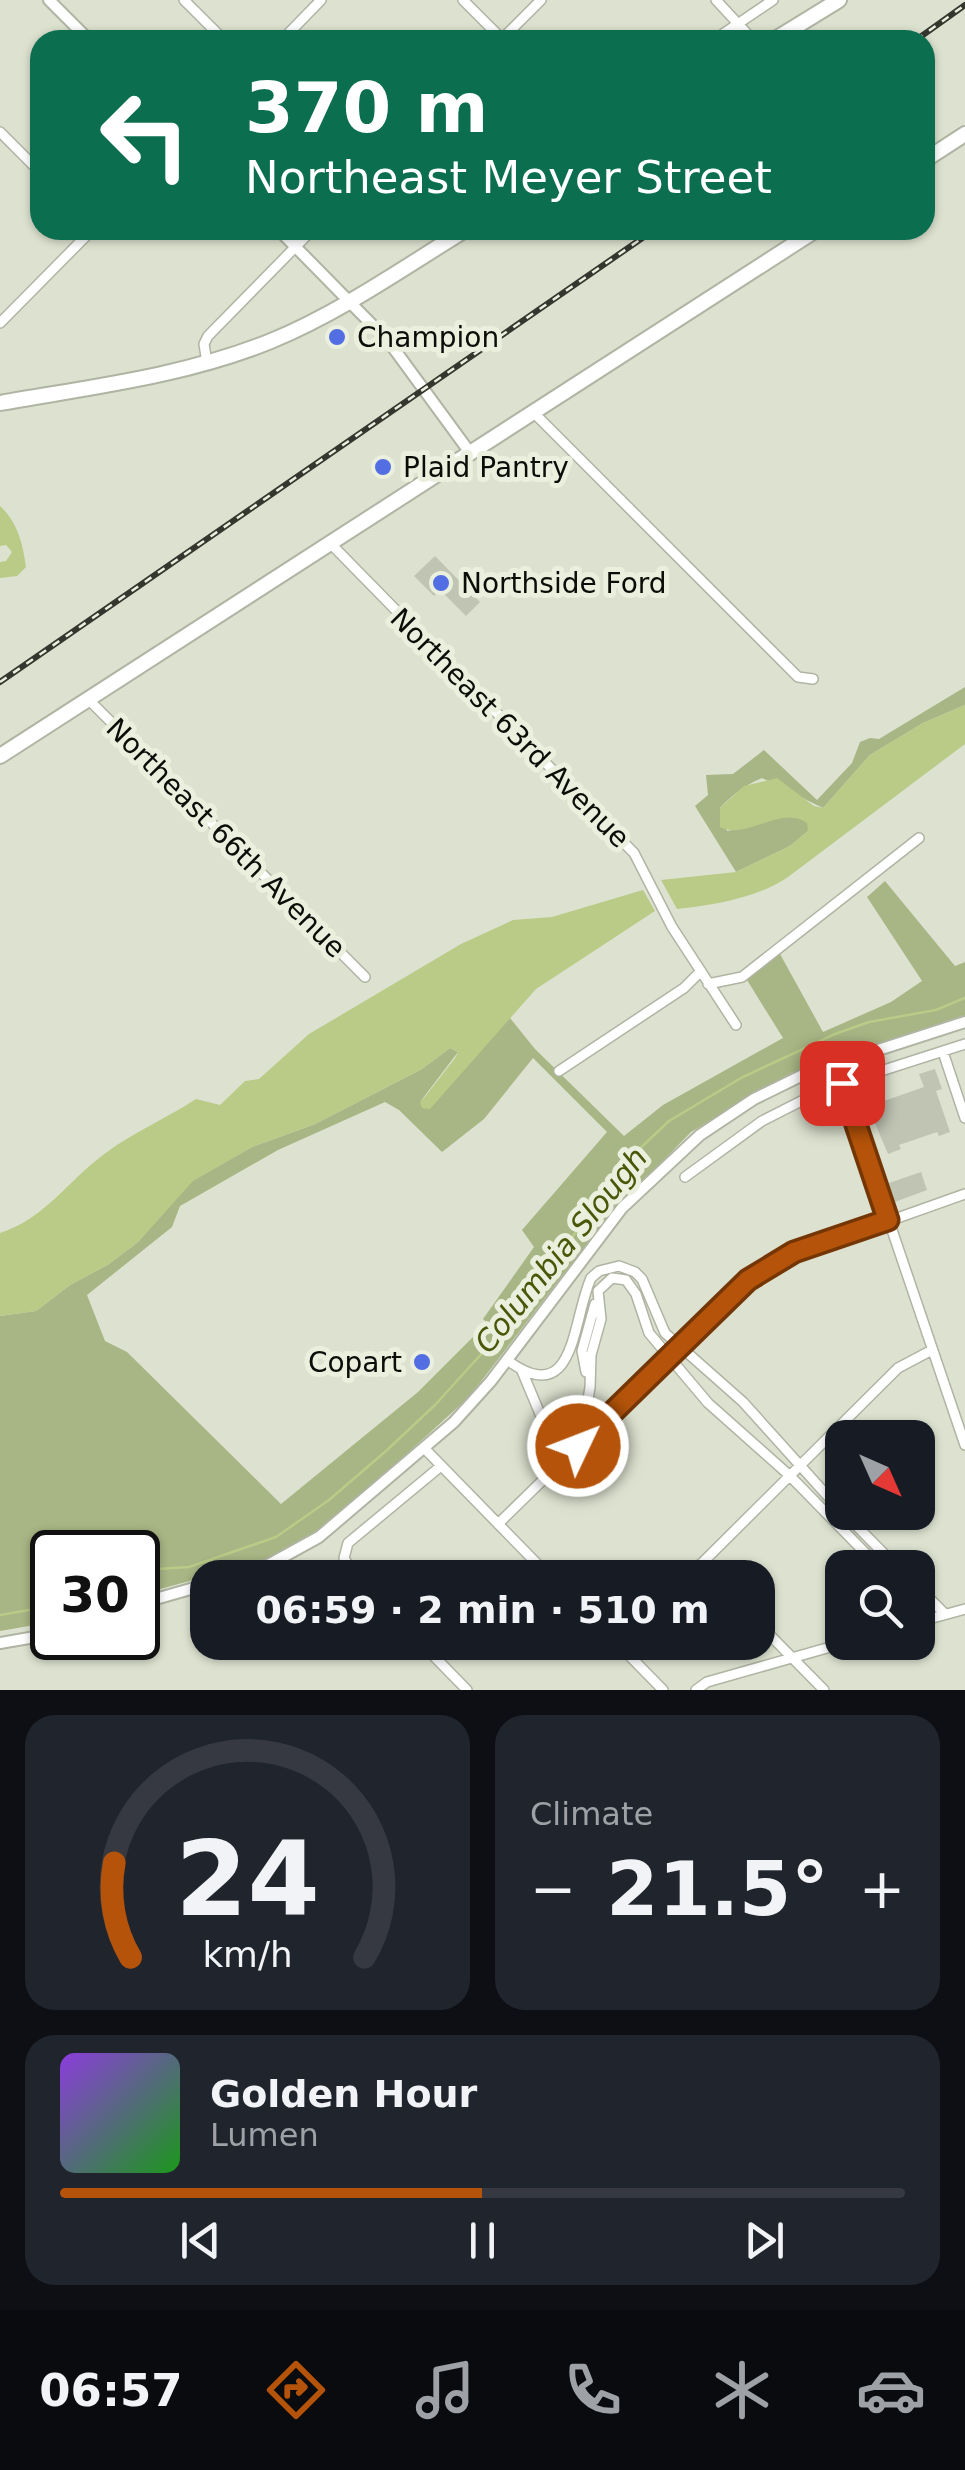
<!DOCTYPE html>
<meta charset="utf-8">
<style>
body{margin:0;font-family:"DejaVu Sans",sans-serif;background:#20242c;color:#f1f3f6;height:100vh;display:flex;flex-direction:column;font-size:38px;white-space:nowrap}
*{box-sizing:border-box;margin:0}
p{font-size:32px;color:#9ea1a6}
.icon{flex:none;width:55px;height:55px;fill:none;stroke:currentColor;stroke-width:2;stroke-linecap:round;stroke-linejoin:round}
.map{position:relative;height:1690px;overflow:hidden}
.side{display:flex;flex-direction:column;gap:25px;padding:25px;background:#0d0f14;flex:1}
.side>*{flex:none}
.hud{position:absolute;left:30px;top:30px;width:905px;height:210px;border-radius:30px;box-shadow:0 2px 8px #0004;background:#0b6e4f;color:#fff;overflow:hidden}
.needle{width:65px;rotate:135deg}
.buttons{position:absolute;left:825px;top:1420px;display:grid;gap:20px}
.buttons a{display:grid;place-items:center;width:110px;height:110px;border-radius:20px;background:#171b24;box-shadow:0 2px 8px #0004;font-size:50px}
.speed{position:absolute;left:30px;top:1530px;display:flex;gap:20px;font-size:50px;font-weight:700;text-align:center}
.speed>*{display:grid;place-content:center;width:130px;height:130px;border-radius:50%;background:#171b24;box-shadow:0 2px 8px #0004;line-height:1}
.speed .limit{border:5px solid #111;border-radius:15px;background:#fff;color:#111}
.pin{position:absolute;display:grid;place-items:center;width:85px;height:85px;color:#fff;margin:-42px;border-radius:20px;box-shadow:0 5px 15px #0006}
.me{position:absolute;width:110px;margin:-55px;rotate:47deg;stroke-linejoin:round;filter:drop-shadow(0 0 8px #0008)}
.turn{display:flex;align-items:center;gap:35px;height:210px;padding:0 50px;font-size:45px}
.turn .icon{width:130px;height:130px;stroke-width:2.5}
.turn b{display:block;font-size:70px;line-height:85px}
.big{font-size:75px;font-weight:700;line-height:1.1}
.side .widget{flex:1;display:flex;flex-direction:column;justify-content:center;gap:15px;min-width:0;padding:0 35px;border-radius:30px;background:#20242c}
.side .dial{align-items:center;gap:0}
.dial svg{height:260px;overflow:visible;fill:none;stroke:#363941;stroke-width:7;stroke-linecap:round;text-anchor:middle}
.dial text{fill:#f1f3f6;stroke:none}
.song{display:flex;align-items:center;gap:30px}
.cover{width:120px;height:120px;border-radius:15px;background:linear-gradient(135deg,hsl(270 70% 55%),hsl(120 70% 35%))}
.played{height:10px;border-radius:5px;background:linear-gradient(90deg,#b45309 50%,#363941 50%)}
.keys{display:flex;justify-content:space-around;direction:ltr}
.heat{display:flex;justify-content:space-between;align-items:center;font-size:55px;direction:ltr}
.side .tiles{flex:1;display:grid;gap:25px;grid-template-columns:1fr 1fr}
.widget:last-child{grid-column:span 2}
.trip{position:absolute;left:190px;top:1560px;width:585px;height:100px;border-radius:30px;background:#171b24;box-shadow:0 2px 8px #0004;font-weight:700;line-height:100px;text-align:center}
.tab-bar{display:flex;height:160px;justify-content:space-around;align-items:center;background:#090b0e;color:#9ea1a6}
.tab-bar .icon{width:70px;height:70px}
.tab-bar .on{color:#b45309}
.tab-bar b{font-size:45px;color:#f1f3f6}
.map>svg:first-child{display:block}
</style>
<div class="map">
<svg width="965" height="1690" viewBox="0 0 965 1690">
<rect width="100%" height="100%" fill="#dde2d0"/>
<!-- green -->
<path fill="#a8b584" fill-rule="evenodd" d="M965 687V705L923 723 870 755 823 808 762 778C745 785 733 794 720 808L727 831C751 828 787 807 808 823V831L790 846 736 872 695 806 708 795 706 775 733 774 764 750 817 800 852 763 860 742 870 738 879 739Z
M885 881 955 966 965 962V1015L791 1073 691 1132 605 1220 469 1397 345 1510 311 1537 260 1562 138 1595V1552H52V1622L0 1631V1316L36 1311 70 1285 109 1264 138 1242 192 1181 252 1147 315 1124 422 1069 450 1048 458 1052 420 1102 510 1018 535 1049 624 1136 663 1105 783 1038 747 980 780 954 823 1032 891 1002 922 981 867 897ZM533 1058 607 1132 522 1230 534 1247 483 1319 487 1323 418 1392 281 1504 127 1352 105 1341 87 1295 172 1227 180 1206 278 1150 385 1102 399 1110 442 1152 484 1119Z"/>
<!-- water -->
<path fill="#b9cb87" d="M0 506C17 521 23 544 26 567L17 576 0 578V562L6 561 12 552 6 545 0 546Z
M965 705V744L788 877C757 898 715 905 677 909L661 880 736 872 790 846 808 831 807 823C781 804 747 841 720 827V808L744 786 777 778 814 806 823 808 870 755 923 723Z
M643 890 655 911 536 989 430 1109 422 1108 420 1103 455 1058 458 1052 450 1048 422 1069 315 1124 252 1147 193 1181 138 1242 109 1264 70 1285 36 1311 0 1316V1233C45 1219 69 1179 107 1152 134 1132 167 1118 196 1099L220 1105 245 1081 259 1079 309 1034 461 944 513 920 552 917Z"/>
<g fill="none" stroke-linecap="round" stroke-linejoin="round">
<!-- stream -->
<path stroke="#b9cb87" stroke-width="2.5" d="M138 1576 158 1569 189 1567 276 1537 329 1500 386 1451 435 1405 504 1329 634 1154 669 1121 741 1078 835 1034 869 1022 936 1010 965 998
M0 1615 52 1606"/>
</g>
<!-- building -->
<path fill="#bfc4b3" d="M435 556 480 602 466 616 440 590 434 596 414 576Z
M935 1069 942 1089 936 1091 950 1132 939 1136 937 1132 899 1145 901 1149 888 1154 862 1092 879 1086 884 1101 924 1087 919 1074Z
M921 1172 927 1190 895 1202 889 1183Z"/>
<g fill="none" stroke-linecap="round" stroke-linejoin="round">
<defs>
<path id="minor" d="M184 0 224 40
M463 0 503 40
M716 0 753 40
M282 40 321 0
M501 40 541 0
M714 40 773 0
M0 132 40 172
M0 323 92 230
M207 363 204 344 208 336 312 230
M535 414 798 677 813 679
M331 544 634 853 672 927 736 1025
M88 699 365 977
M708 984 742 977 919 838
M943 1052 965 1118
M835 1062 965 1445
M559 1071 684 988 701 971
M685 1177 762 1121 825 1089 965 1044
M507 1360C576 1411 572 1320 591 1278L599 1271 619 1266 635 1272 642 1279 665 1333 743 1402 842 1512
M522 1371 540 1414 553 1424 572 1423 586 1412 590 1387
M586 1372 582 1351 595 1304
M590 1388 591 1355 601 1319 598 1291 612 1278 626 1280 636 1294 649 1333 708 1403 789 1475 880 1568
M424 1448 551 1578
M843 1512 898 1568
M498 1524 743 1284 771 1263 965 1194
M699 1565 711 1578
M356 1578 344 1558 348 1543 441 1466
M687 1578 898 1368 932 1350
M918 1587 945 1614
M918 1603 932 1618
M918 1622 965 1609
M758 1623 824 1690
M420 1642 467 1690
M616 1642 663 1690
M696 1690 707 1682 848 1642"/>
<path id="tertiary" d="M49 0 89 40
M279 230 389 342 471 454
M234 1578 270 1564 319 1537 454 1422 491 1381 622 1208 700 1135 754 1099 807 1073 965 1022
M138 1604 208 1584
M0 1643 52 1634"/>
<path id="primary" d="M774 40 839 0
M925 160 965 134
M0 403C91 387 185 376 271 341 339 313 402 269 465 230
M0 756 816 230"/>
</defs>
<!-- minor casing -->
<use href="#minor" stroke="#afb4a3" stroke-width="12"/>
<!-- tertiary casing -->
<use href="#tertiary" stroke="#afb4a3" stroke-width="14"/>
<!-- primary casing -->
<use href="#primary" stroke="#afb4a3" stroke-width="18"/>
<!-- minor -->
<use href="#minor" stroke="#fff" stroke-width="9"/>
<!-- tertiary -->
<use href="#tertiary" stroke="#fff" stroke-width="10"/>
<!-- primary -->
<use href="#primary" stroke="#fff" stroke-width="14"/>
<defs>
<path id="rail" d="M916 40 965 5
M0 682 654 230"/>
</defs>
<!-- rail casing -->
<use href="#rail" stroke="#35372f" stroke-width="6"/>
<!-- rail -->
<use href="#rail" stroke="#eaefde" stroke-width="2.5" stroke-dasharray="8" stroke-linecap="butt"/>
</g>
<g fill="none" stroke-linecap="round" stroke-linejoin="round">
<defs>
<path id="route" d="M578 1446 748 1280 794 1252 888 1220 842 1083"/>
</defs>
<!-- route casing -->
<use href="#route" stroke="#753606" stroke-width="25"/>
<!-- route -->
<use href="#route" stroke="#b45309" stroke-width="18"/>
</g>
<!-- markers -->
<g fill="#536ee3" stroke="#eaefde" stroke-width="4">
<circle cx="337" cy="337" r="10"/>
<circle cx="383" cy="467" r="10"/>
<circle cx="441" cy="583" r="10"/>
<circle cx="422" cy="1362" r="10"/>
</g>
<g text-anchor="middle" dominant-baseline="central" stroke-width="10" stroke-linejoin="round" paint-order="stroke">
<!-- poi labels -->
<g font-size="28" fill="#0c0d08" stroke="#eaefde" text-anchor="start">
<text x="357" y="337">Champion</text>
<text x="403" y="467">Plaid Pantry</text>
<text x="461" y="583">Northside Ford</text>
<text x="402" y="1362" text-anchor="end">Copart</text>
</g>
<!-- street labels -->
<g font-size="28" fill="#0c0d08" stroke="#eaefde">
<text transform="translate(510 728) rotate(45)">Northeast 63rd Avenue</text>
<text transform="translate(226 838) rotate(45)">Northeast 66th Avenue</text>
</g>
<!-- water labels -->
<g font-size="30" font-style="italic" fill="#495709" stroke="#eaefde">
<text transform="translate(561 1250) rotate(-51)">Columbia Slough</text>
</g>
</g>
</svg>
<div class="buttons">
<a><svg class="needle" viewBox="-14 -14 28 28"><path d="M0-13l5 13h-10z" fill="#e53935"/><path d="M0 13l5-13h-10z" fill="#9ea1a6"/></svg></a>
<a><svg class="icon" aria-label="search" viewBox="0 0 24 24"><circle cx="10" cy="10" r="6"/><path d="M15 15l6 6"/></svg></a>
</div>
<div class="speed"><div class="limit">30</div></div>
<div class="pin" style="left:842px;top:1083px;background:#d93025"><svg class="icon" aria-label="arrive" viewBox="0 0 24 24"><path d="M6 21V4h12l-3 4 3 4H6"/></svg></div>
<svg class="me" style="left:578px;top:1446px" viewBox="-20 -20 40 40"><circle r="17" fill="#b45309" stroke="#fff" stroke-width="3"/><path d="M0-11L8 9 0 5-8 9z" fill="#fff"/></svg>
<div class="trip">06:59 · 2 min · 510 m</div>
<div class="hud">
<div class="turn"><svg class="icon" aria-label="left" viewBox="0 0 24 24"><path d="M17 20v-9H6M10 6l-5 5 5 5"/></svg><div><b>370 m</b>Northeast Meyer Street</div></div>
</div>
</div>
<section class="side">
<div class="tiles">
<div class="widget dial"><svg viewBox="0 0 100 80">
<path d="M14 69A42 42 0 1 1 86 69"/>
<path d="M14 69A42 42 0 0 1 9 40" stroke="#b45309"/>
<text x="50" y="56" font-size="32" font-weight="700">24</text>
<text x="50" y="72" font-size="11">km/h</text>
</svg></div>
<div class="widget"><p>Climate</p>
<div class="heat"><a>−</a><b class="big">21.5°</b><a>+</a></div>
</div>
<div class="widget">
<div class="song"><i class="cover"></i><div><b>Golden Hour</b><p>Lumen</p></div></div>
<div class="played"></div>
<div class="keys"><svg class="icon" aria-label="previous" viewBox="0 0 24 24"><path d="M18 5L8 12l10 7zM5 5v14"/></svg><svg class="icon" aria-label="pause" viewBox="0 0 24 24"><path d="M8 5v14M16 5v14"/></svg><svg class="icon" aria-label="next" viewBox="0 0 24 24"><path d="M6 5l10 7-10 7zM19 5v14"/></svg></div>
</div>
</div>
</section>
<nav class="tab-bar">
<b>06:57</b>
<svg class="icon on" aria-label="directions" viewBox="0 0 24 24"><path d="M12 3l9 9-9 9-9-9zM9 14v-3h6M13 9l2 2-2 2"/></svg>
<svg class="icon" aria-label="music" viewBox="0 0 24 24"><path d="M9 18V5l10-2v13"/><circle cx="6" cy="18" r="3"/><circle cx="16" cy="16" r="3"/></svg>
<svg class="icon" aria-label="phone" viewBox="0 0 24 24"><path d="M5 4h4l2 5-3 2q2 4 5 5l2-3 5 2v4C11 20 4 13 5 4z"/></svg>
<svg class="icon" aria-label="climate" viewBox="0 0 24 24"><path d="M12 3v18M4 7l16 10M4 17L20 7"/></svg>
<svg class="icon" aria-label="car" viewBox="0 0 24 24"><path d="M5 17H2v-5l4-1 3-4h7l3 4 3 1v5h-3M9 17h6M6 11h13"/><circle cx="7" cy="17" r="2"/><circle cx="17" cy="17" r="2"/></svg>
</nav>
